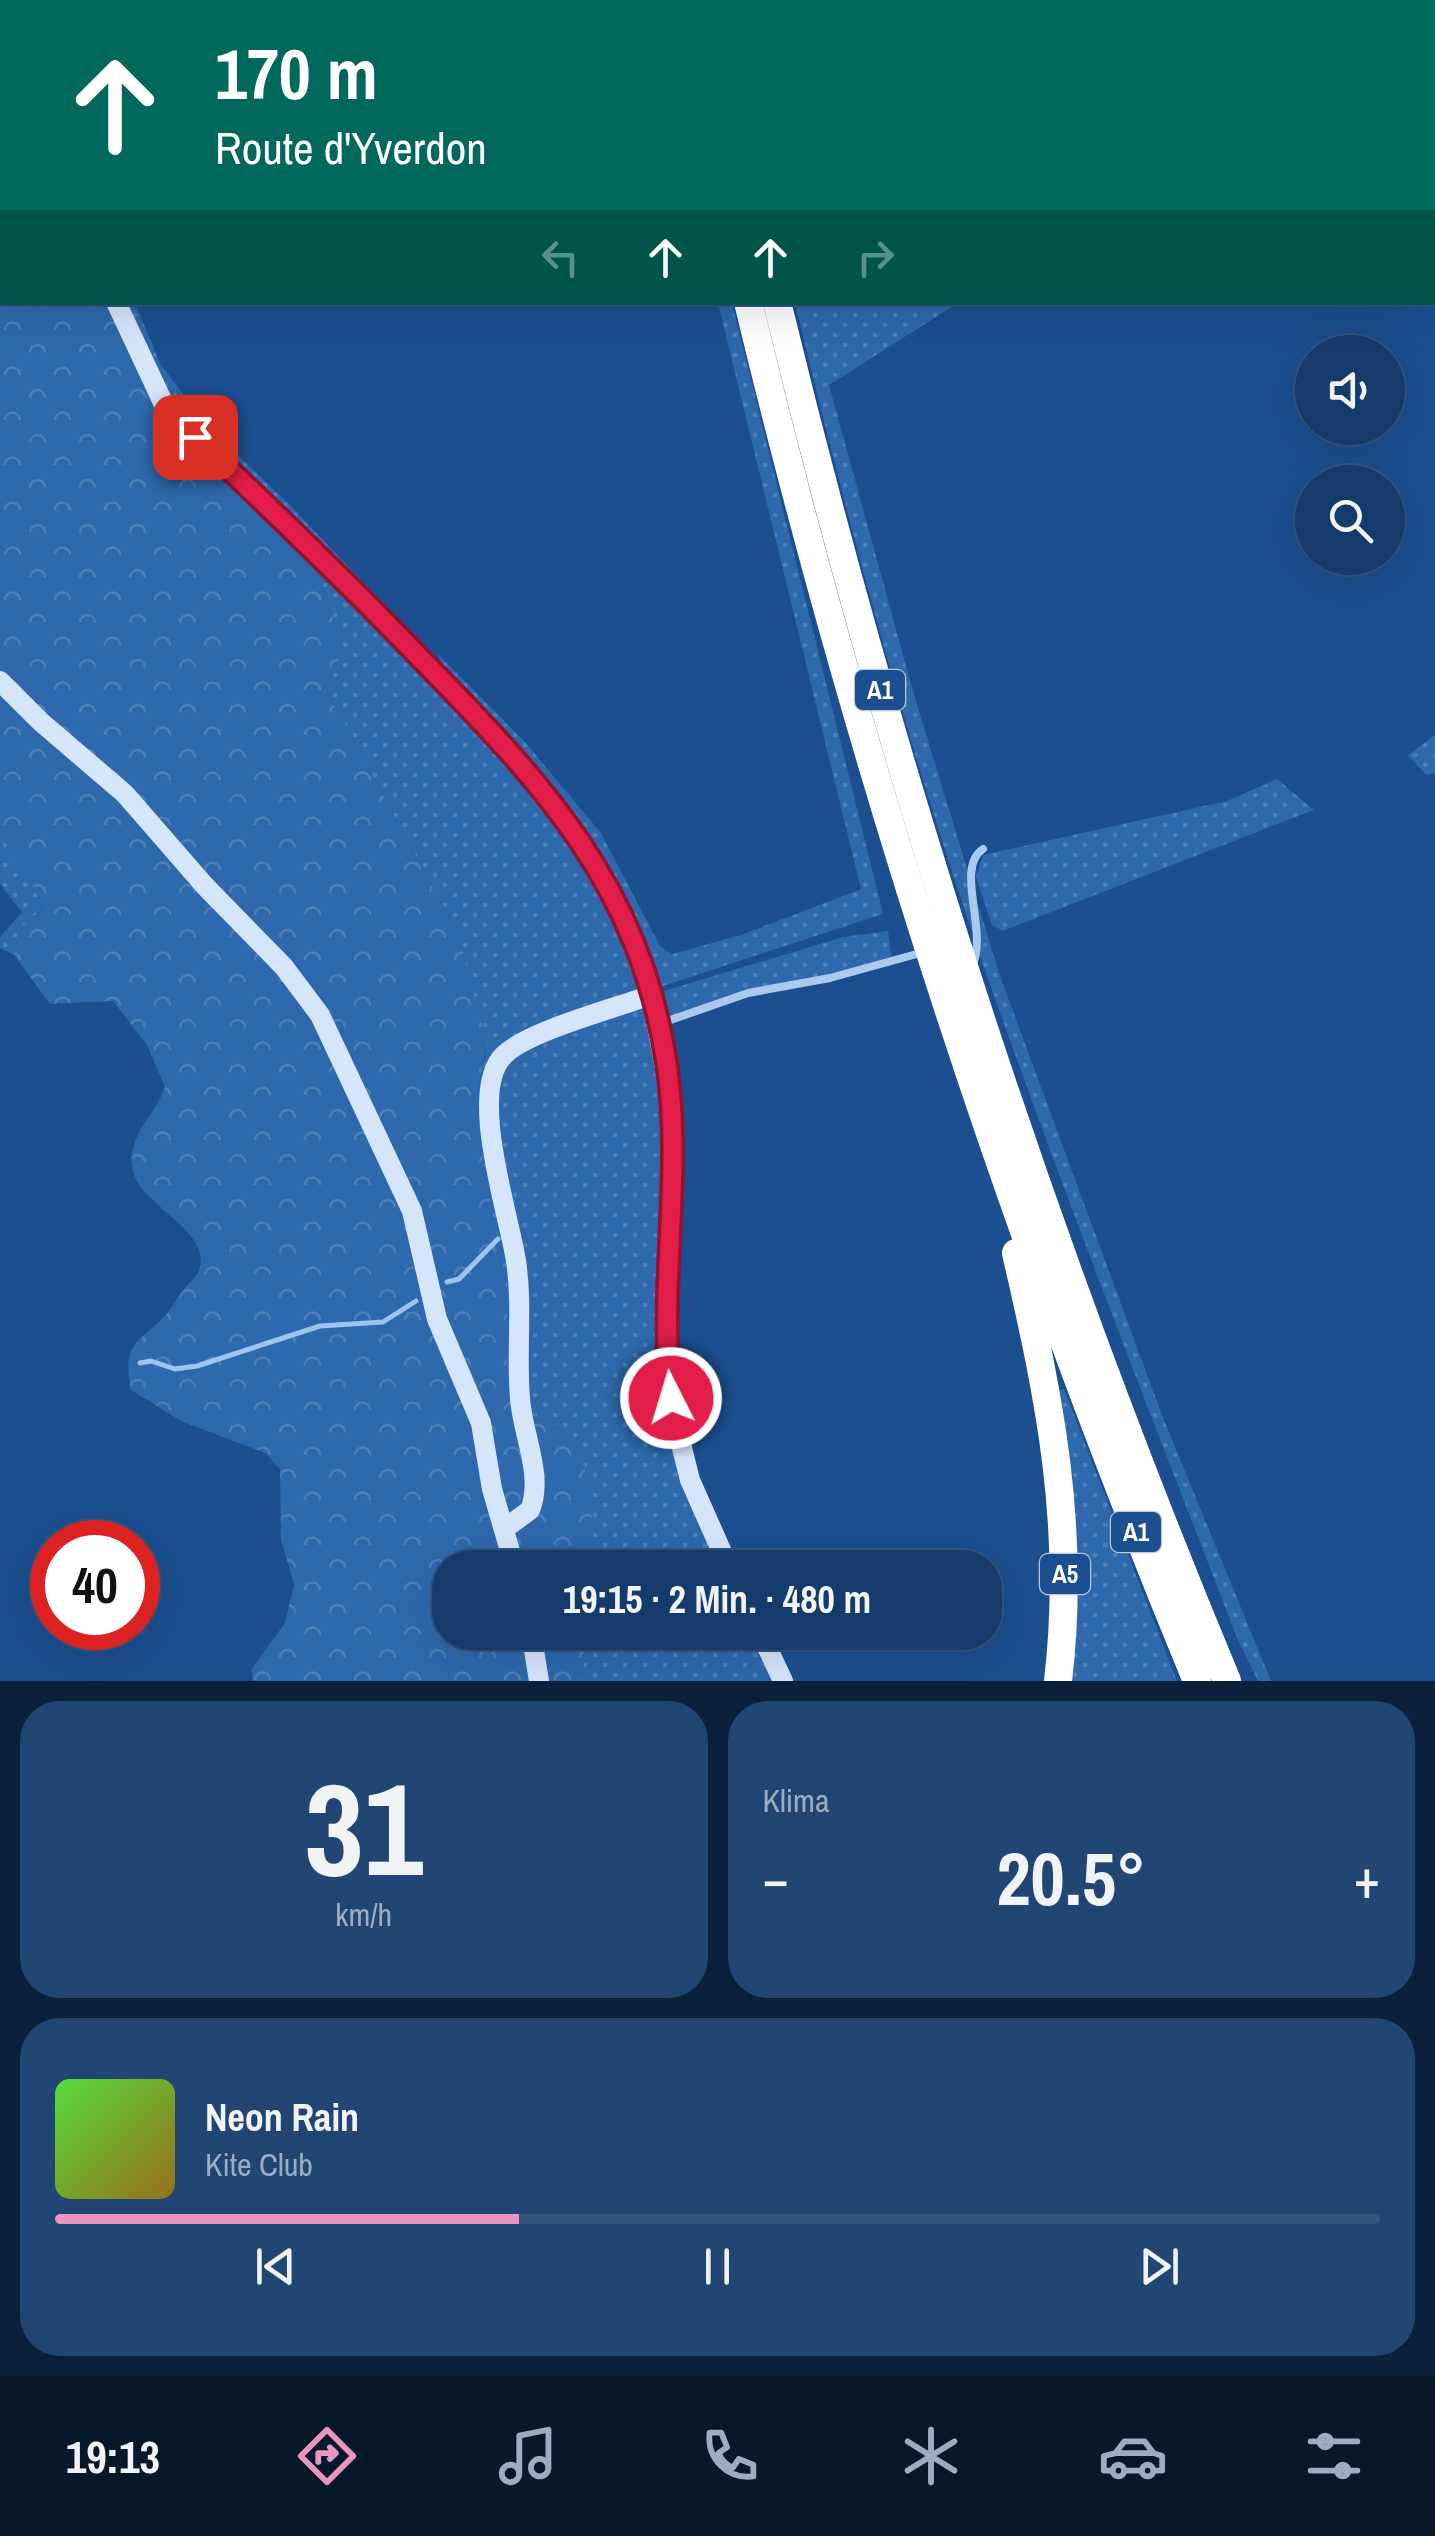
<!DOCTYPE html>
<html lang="de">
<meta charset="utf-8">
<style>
body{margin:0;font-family:"Archivo Narrow",sans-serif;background:#214673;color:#f1f3f6;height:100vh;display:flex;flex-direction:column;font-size:38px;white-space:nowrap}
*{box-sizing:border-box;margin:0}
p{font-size:32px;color:#9dadc1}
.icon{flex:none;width:55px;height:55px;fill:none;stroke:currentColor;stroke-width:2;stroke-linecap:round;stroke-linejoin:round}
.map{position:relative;height:1681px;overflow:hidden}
.sheet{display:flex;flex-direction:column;gap:20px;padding:20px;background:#0b203b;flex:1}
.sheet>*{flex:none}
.guide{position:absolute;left:0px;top:0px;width:1435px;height:305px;box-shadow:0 10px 40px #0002,0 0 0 2px #33557e;background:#00695c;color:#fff;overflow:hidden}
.tools{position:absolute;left:1295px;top:335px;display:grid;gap:20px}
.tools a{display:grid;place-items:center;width:110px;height:110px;border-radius:50%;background:#143b6b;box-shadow:0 10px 40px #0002,0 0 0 2px #33557e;font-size:50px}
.speed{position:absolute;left:30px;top:1520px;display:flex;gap:20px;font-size:50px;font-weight:700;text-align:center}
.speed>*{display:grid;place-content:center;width:130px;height:130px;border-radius:50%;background:#143b6b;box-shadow:0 10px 40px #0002,0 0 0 2px #33557e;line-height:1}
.speed .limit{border:15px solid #d22;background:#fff;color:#111}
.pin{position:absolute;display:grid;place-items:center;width:85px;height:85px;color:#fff;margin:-42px;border-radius:20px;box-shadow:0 5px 15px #0006}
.me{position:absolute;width:110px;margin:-55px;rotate:355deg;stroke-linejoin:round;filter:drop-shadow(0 0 8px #0008)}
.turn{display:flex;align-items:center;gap:35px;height:210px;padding:0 50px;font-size:45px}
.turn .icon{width:130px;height:130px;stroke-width:2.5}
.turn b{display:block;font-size:70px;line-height:85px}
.lanes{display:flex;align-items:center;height:95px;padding:0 50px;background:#0003;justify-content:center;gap:50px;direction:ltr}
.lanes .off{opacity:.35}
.big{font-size:75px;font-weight:700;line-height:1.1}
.sheet .tile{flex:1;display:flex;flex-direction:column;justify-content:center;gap:15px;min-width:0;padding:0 35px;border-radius:40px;background:#214673}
.sheet .dial{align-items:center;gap:0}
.dial b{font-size:130px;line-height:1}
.song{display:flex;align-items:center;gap:30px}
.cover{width:120px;height:120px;border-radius:15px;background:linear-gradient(135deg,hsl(110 70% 55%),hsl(40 70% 35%))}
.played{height:10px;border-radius:5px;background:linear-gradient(90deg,#e797bd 35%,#33557e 35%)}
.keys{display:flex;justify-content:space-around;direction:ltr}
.heat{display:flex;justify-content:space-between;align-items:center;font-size:55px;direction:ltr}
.sheet .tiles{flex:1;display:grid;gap:20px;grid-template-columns:1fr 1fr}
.tile:last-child{grid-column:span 2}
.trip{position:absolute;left:432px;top:1550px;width:570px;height:100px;border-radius:40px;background:#143b6b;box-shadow:0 10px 40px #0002,0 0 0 2px #33557e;font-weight:700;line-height:100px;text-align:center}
.menu{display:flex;height:160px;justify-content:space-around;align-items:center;background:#08182b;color:#9dadc1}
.menu .icon{width:70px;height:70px}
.menu .current{color:#e797bd}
.menu b{font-size:45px;color:#f1f3f6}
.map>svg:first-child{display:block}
</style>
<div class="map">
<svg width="1435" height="1681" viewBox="0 0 1435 1681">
<defs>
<pattern id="grass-dots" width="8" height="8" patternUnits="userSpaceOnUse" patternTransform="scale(2.5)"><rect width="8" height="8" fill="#2e69ad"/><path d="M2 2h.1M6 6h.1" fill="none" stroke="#4d80b9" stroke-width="1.8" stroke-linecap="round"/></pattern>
<pattern id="forest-crowns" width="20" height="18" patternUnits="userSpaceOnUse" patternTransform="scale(2.5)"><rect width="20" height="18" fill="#2e69ad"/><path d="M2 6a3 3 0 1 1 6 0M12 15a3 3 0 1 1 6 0" fill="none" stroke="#4d80b9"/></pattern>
</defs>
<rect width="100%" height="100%" fill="#1b4f8f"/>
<!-- grass -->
<path fill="url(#grass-dots)" d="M120 303H135L160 363 204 423 290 505 418 641 169 409Z
M718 303H732L883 914 657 988 611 877 442 668 438 654 524 741 601 833 660 946 672 954 741 935 861 889Z
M795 303H958L829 385 914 695 1000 976 1162 1415 1271 1681H1258L1238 1640C1152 1418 1064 1195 985 970 909 752 849 527 795 303Z
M308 544 571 825 651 995 843 937 888 931 892 962 762 990 659 1025 673 1412 729 1567H593V1553L561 1430 527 1413 507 1385V1295L483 1160 477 1096 486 1052 458 934 327 691 343 649Z
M1435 735V773L1426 775 1408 755Z
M1277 779 1314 810 1010 928 1003 931 992 925 976 877 983 855 1227 801Z
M0 833 43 903 42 909 22 927 14 955 0 948V937L22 912 0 884Z
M1064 1389 1177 1681H1068L1057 1390Z
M591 1632 760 1633 783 1681H570L582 1671Z"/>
<!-- forest -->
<path fill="url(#forest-crowns)" d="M0 103 2 302 113 303 165 413 308 544 343 649 327 691 458 934 487 1043 477 1096 483 1160 507 1295V1385L527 1413 574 1437C591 1475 594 1526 593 1567L450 1568V1632L591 1633 582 1671 570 1681H253L251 1670 285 1623 294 1584 281 1540 280 1469 265 1453 181 1421 131 1390C123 1346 133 1346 162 1319 171 1310 177 1298 185 1288 189 1283 197 1276 199 1270 214 1232 139 1204 133 1171 125 1136 156 1115 165 1087L147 1045 113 1001 50 1004 14 955 22 927 42 910 43 903 0 833Z"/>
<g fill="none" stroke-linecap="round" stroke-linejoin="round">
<!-- stream -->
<path stroke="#9cc4f0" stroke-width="5" d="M447 1282 459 1279 498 1239
M140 1363 151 1361 175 1369 197 1366 320 1326 383 1322 416 1301"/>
<!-- lane -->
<path stroke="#a9c9ee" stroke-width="8" d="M972 966C989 932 954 868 983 849
M659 1024 748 993 830 978 924 952"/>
<!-- secondary -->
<path stroke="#d6e6fa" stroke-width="20" d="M0 98 2 101
M116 302 167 411 357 592 504 744 571 825 618 906 651 995 670 1094 673 1187 666 1323 673 1412 690 1480 729 1568
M0 681 41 722 125 794 205 886 284 967 320 1015 412 1211 437 1319 481 1423 492 1489 515 1568
M504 1529 530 1510C544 1476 522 1433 520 1398 516 1353 523 1307 516 1261 509 1214 467 1091 504 1055 528 1031 616 1008 651 995
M531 1632 539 1681
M760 1632 783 1681"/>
<!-- highway -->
<path stroke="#fff" stroke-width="28" d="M680 0 681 2
M709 0 710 2
M748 302C861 772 1012 1234 1197 1681
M777 302C891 772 1041 1235 1227 1681
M1016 1253C1050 1399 1076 1529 1058 1681"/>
<!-- rail -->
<path stroke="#fff" stroke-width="5" stroke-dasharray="18 8" stroke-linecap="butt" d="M1380 0 1382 2
M1432 71 1435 75"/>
</g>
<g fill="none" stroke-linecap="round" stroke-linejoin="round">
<defs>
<path id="route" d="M195 437C272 510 348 583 422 660 543 784 640 885 667 1066 683 1176 658 1287 671 1398"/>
</defs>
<!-- route casing -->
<use href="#route" stroke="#92132f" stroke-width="25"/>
<!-- route -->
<use href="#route" stroke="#e11d48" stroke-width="18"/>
</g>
<g text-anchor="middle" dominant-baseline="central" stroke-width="10" stroke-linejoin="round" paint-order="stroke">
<!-- shield labels -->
<g fill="#1b4f8f" stroke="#bbcadd" stroke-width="2.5">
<rect x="855" y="670" width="50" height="40" rx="8"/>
<rect x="1111" y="1512" width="50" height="40" rx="8"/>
<rect x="1040" y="1554" width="50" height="40" rx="8"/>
</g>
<g font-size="25" font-weight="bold" fill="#fff">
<text x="880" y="690">A1</text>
<text x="1136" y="1532">A1</text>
<text x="1065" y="1574">A5</text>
</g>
</g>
</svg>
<div class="tools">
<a><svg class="icon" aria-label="sound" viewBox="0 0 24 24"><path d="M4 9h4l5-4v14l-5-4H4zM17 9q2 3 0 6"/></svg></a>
<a><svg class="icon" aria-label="search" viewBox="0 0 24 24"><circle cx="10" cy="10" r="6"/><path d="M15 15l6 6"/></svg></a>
</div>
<div class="speed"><div class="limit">40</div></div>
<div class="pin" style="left:195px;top:437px;background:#d93025"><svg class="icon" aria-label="arrive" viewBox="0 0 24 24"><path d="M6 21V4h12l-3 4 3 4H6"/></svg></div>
<svg class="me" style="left:671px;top:1398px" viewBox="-20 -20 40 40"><circle r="17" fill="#e11d48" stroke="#fff" stroke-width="3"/><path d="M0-11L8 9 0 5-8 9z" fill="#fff"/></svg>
<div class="trip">19:15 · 2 Min. · 480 m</div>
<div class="guide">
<div class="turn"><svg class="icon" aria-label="ahead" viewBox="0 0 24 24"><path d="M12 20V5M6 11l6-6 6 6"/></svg><div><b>170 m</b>Route d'Yverdon</div></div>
<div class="lanes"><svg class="icon off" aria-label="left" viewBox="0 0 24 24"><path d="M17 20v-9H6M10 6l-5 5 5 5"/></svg><svg class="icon" aria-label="ahead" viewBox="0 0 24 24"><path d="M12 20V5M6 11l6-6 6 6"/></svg><svg class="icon" aria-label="ahead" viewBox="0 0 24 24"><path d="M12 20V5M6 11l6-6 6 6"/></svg><svg class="icon off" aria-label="right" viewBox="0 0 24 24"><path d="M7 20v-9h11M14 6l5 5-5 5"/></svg></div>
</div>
</div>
<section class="sheet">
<div class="tiles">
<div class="tile dial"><b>31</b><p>km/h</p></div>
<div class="tile"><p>Klima</p>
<div class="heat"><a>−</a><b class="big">20.5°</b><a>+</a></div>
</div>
<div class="tile">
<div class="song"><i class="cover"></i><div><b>Neon Rain</b><p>Kite Club</p></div></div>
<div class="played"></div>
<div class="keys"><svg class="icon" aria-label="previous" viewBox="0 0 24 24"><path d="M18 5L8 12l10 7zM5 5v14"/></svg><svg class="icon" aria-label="pause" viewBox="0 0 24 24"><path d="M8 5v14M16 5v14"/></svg><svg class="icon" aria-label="next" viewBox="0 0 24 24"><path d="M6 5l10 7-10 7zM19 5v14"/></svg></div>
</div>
</div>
</section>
<nav class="menu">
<b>19:13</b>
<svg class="icon current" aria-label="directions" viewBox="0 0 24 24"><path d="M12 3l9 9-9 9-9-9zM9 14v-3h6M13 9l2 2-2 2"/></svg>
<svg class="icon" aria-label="music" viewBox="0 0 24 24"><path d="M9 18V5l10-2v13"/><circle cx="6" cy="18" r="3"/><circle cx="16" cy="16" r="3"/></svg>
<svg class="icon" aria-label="phone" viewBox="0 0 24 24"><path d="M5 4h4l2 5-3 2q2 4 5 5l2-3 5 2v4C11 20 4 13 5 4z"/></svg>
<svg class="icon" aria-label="climate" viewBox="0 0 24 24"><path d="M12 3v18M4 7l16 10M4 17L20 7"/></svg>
<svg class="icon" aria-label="car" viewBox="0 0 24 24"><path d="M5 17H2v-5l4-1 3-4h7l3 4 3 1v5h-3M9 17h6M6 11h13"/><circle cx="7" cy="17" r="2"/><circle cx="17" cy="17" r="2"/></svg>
<svg class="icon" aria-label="filters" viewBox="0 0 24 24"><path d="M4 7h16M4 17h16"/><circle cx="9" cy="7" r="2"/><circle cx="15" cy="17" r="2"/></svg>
</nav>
